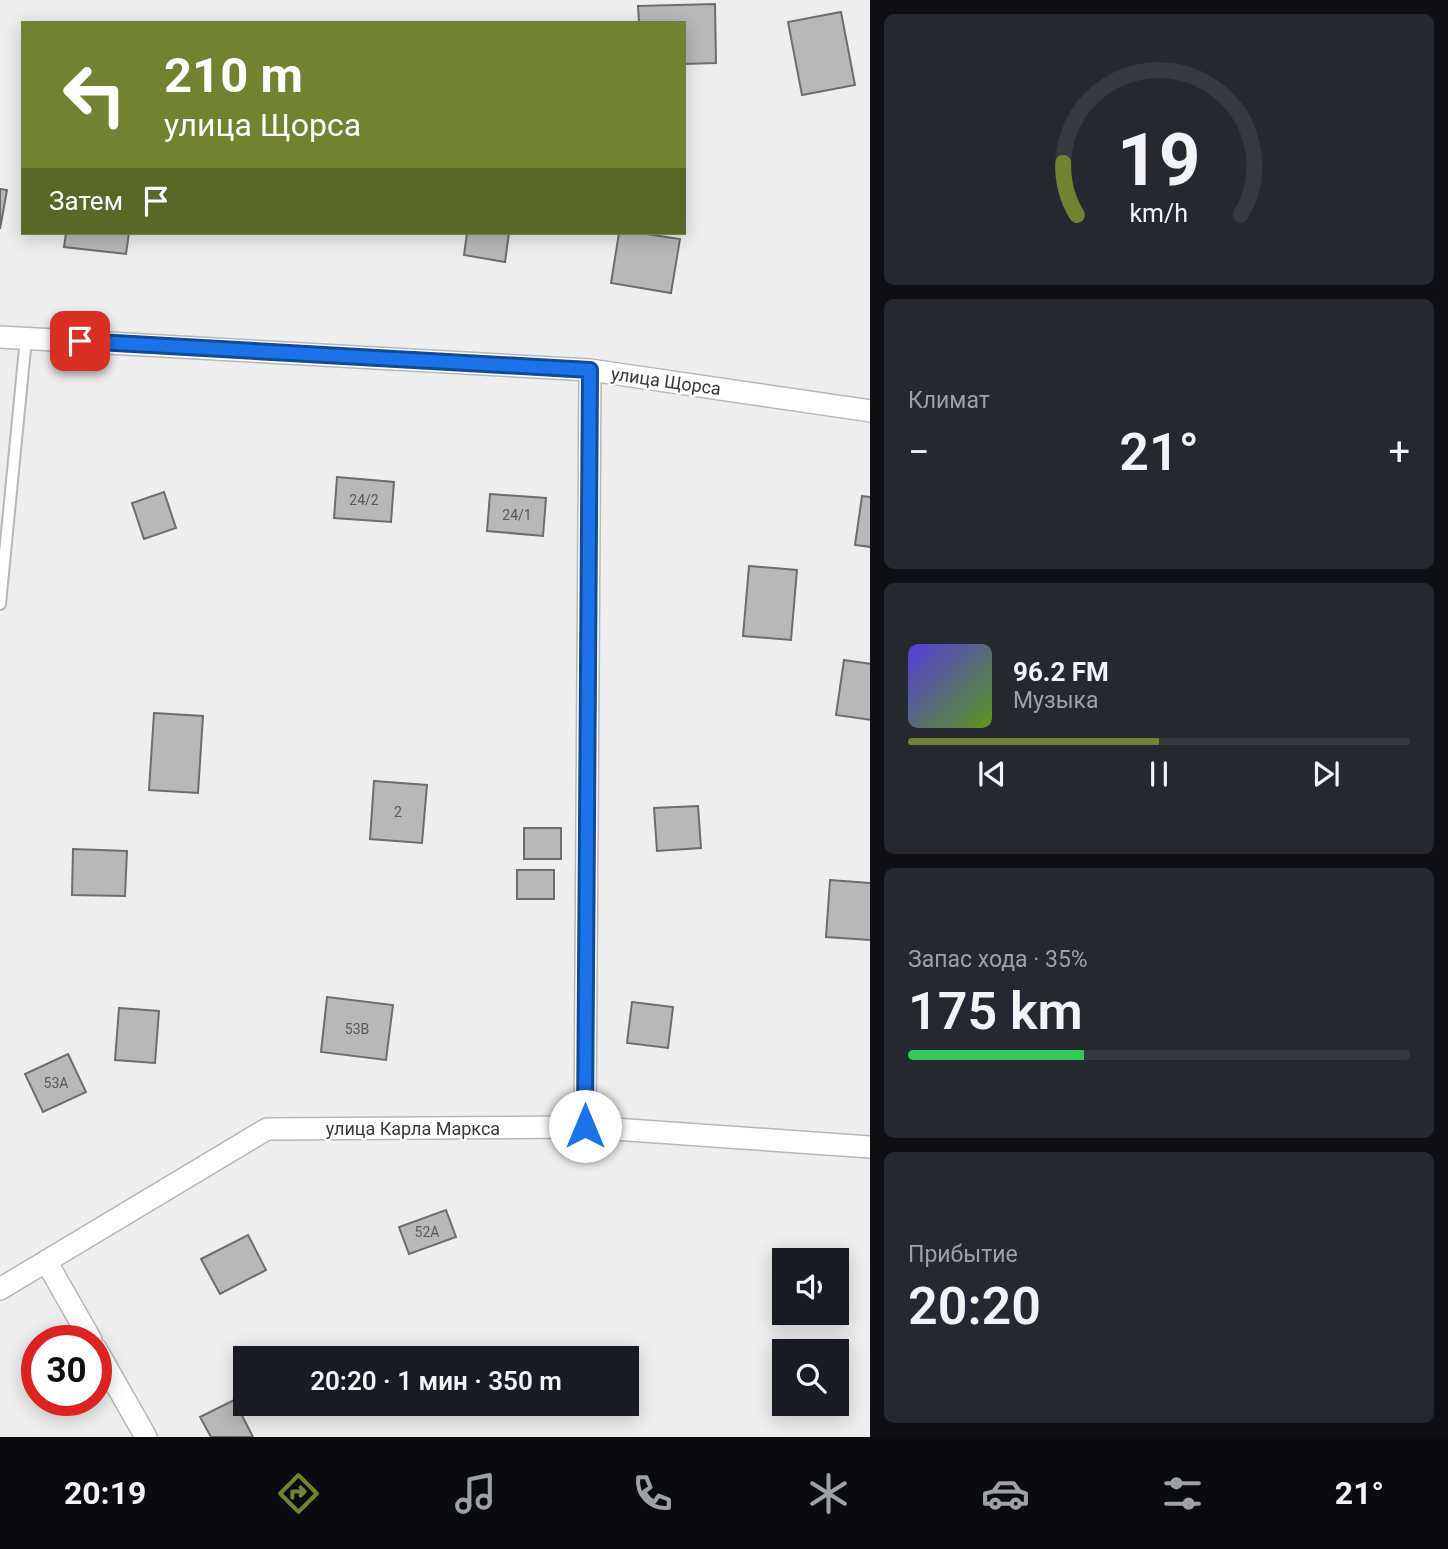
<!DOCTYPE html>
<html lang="ru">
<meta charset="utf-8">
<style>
body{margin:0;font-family:Roboto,sans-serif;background:#242831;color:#f1f3f6;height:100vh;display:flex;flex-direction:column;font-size:26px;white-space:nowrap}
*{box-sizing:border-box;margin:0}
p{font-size:23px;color:#9ea1a6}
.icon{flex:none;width:38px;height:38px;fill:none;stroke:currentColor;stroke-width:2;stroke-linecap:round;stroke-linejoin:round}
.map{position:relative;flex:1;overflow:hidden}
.panel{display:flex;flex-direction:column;gap:14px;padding:14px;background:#0d0f14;width:578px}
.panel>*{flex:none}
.top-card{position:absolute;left:21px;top:21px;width:665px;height:214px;border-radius:0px;box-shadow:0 4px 18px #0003;background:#718231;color:#fff;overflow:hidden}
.controls{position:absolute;left:772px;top:1248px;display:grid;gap:14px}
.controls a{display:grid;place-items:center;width:77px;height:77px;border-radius:0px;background:#171b24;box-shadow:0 4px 18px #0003;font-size:35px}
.speed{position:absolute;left:21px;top:1325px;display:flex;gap:14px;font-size:35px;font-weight:700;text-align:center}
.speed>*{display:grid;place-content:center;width:91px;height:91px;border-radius:50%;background:#171b24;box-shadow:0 4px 18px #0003;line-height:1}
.speed .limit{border:10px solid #d22;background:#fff;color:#111}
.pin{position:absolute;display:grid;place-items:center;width:60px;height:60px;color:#fff;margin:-30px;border-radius:14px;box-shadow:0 4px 10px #0006}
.me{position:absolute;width:77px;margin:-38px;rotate:0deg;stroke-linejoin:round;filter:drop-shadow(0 0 5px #0008)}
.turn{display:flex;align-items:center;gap:24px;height:147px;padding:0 28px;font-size:32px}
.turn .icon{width:91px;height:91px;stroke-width:2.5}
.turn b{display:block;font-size:49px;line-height:60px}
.then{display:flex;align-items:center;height:66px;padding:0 28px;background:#0003;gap:14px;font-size:26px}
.big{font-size:52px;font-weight:600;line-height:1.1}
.panel .widget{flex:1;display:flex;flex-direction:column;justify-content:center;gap:10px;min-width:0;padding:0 24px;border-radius:10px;background:#242831}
.panel .dial{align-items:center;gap:0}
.dial svg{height:182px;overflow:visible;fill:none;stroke:#363941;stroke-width:7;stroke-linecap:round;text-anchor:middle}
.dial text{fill:#f1f3f6;stroke:none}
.song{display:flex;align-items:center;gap:21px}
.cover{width:84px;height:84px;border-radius:10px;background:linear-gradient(135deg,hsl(250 70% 55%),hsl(90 70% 35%))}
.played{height:7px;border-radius:4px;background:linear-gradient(90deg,#718231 50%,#363941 50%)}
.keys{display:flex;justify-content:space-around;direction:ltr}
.heat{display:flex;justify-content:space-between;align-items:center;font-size:38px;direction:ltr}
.charge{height:10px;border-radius:5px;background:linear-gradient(90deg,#34c759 35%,#363941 0)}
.trip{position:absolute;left:233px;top:1346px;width:406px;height:70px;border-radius:0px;background:#171b24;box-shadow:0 4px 18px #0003;font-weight:600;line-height:70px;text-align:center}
.dock{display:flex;height:112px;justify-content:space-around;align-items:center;background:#090b0e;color:#9ea1a6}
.dock .icon{width:49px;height:49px}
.dock .current{color:#718231}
.dock b{font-size:32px;color:#f1f3f6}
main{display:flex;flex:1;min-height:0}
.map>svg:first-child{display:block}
</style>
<main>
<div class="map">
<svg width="871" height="1437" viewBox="0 0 871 1437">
<rect width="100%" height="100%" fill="#edeef0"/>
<!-- building -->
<path fill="#b7b8ba" stroke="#6c6d6e" stroke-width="2" d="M715 4 716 63 684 64V23H639L638 6Z
M841 12 855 85 802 95 788 22Z
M0 189 7 190 0 229Z
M66 233H129L126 254 64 247Z
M467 233H509L505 262 464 255Z
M619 233H640L680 239 671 293 611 283Z
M337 477 394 482 391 522 334 518Z
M164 492 176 528 144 539 132 503Z
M490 494 546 498 543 536 487 531Z
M862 496 871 497V547L855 545Z
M749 566 797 570 791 640 743 636Z
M844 660 871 664V720L836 715Z
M154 713 203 716 198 793 149 790Z
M374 781 427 785 422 843 370 839Z
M698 806 701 848 657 851 654 808Z
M524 828H561V859H524Z
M73 849 127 851 125 896 72 895Z
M517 870H554V899H517Z
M830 880 871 883V940L826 937Z
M327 997 393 1005 386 1060 321 1052Z
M632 1002 673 1007 668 1048 627 1043Z
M119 1008 159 1011 155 1063 115 1060Z
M68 1054 86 1092 43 1112 25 1074Z
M446 1210 456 1237 409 1254 399 1227Z
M248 1235 266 1270 220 1294 201 1259Z
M234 1400 253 1437H211L200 1417Z"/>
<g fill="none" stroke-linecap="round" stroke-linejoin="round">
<defs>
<path id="lane" d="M0 604 26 338"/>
<path id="street" d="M0 337 590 370 871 411
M585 1127 590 370
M46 1261 91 1340
M0 1289 267 1129 585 1127 871 1147
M96 1349 146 1437"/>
</defs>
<!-- lane casing -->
<use href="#lane" stroke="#b6b7b9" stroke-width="14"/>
<!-- street casing -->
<use href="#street" stroke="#b6b7b9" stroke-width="24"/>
<!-- lane -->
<use href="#lane" stroke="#fff" stroke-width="10"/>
<!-- street -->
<use href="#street" stroke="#fff" stroke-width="21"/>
</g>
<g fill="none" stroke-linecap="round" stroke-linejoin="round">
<defs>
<path id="route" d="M80 341 590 370 585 1126"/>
</defs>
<!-- route casing -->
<use href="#route" stroke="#114b97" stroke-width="18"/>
<!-- route -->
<use href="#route" stroke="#1a73e8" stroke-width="12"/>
</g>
<g text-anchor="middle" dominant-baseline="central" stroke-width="5" stroke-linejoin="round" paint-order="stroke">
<!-- number labels -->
<g font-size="14" fill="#58595a">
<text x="364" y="500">24/2</text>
<text x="517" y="515">24/1</text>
<text x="398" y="812">2</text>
<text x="357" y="1029">53В</text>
<text x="56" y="1083">53А</text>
<text x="427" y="1232">52А</text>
</g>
<!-- street labels -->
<g font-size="18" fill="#39393a" stroke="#fff">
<text transform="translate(666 381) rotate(8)">улица Щорса</text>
<text x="413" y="1128">улица Карла Маркса</text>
</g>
</g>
</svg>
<div class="controls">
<a><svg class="icon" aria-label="sound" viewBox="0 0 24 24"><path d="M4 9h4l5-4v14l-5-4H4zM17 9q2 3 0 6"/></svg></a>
<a><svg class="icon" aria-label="search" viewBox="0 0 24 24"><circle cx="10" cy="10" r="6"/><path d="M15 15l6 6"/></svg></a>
</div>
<div class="speed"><div class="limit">30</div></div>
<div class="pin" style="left:80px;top:341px;background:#d93025"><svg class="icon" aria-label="arrive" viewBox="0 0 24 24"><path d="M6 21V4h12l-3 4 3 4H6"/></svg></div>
<svg class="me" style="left:585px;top:1126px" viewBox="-20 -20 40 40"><circle r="19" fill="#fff"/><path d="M0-13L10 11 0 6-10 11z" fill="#1a73e8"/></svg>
<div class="trip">20:20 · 1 мин · 350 m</div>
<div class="top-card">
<div class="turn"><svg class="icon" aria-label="left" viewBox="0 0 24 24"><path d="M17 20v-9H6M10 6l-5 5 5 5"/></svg><div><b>210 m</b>улица Щорса</div></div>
<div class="then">Затем<svg class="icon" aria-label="arrive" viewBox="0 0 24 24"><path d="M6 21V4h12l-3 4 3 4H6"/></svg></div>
</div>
</div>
<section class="panel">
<div class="widget dial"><svg viewBox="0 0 100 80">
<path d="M14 69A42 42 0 1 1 86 69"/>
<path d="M14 69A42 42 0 0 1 8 46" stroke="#718231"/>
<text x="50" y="56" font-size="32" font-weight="700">19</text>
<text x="50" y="72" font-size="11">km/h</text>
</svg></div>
<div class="widget"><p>Климат</p>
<div class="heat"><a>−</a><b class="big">21°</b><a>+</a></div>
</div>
<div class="widget">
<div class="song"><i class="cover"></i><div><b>96.2 FM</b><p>Музыка</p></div></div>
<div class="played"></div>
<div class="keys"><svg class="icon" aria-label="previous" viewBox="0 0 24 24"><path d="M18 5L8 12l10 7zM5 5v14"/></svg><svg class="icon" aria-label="pause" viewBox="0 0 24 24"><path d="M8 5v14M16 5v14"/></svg><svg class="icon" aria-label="next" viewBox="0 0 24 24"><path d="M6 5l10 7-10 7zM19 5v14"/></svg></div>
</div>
<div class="widget"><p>Запас хода · 35%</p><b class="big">175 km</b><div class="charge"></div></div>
<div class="widget"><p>Прибытие</p><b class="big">20:20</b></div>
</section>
</main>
<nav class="dock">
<b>20:19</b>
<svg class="icon current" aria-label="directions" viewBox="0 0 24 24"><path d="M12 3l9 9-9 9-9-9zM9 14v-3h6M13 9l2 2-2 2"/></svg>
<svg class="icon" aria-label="music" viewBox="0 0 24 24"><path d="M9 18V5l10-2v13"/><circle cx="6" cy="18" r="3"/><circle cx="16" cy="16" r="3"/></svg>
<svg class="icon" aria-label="phone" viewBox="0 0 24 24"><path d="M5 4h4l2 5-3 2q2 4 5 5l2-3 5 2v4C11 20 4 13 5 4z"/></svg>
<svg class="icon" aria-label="climate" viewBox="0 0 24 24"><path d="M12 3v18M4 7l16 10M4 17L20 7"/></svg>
<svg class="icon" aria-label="car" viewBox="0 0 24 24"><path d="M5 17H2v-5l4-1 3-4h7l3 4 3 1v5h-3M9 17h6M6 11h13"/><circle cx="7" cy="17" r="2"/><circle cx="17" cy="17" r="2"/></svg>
<svg class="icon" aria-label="filters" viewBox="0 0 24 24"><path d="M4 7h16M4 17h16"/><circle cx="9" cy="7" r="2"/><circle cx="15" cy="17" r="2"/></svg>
<b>21°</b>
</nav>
